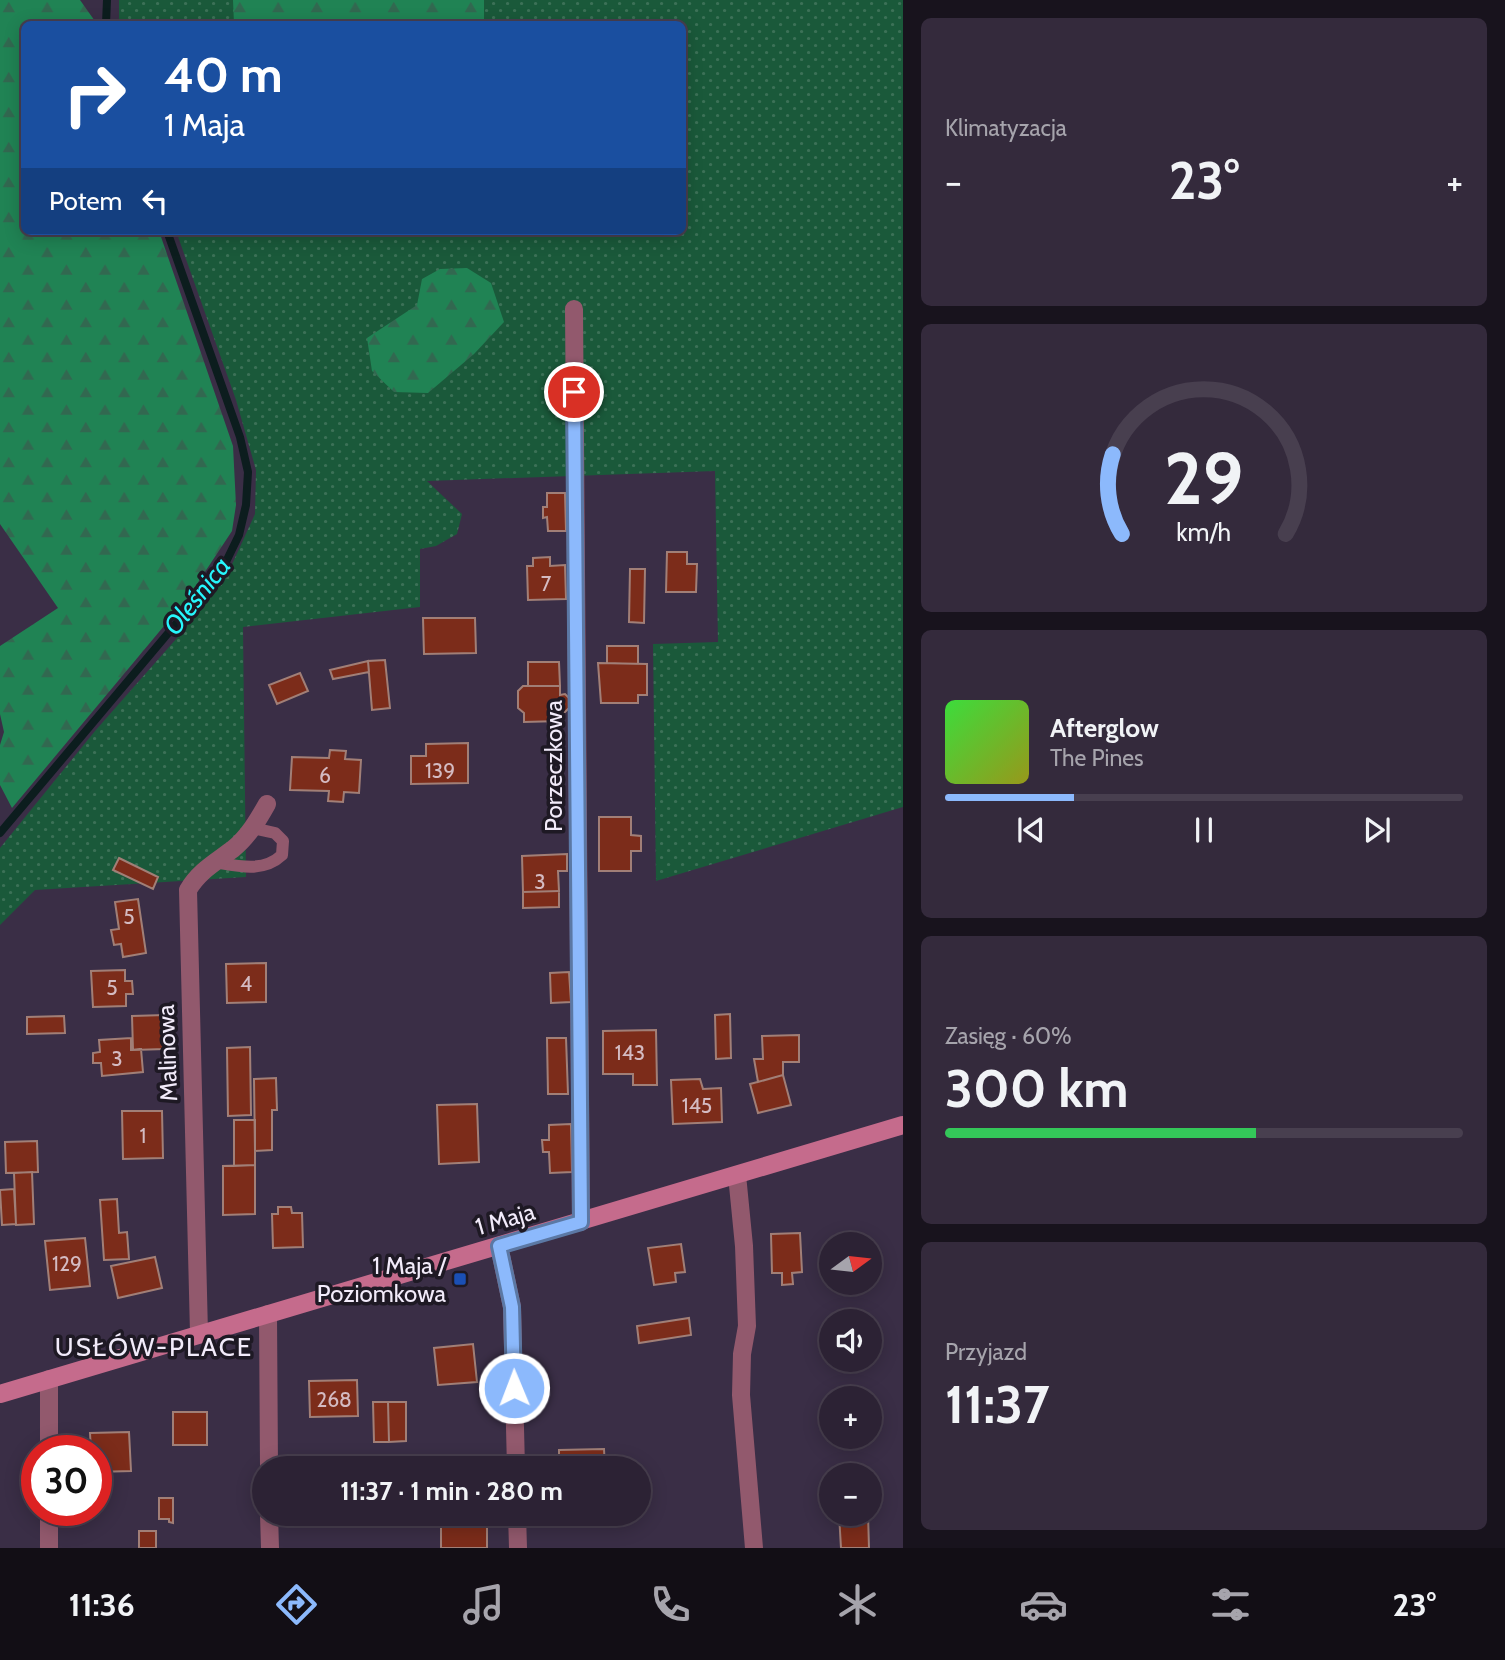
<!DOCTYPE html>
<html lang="pl">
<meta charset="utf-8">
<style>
body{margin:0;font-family:Cabin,sans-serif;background:#342a3c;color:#f1f3f6;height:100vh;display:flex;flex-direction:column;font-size:26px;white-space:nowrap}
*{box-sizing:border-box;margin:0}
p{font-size:23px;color:#a6a4ac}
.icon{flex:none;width:38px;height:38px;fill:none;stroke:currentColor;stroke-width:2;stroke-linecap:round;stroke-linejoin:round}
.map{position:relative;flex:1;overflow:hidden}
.details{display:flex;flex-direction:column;gap:18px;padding:18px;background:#18131d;width:602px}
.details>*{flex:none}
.hud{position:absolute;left:21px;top:21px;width:665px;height:214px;border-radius:10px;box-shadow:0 4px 18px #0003,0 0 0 2px #483f4f;background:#1a4fa0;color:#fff;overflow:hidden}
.needle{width:46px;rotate:75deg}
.buttons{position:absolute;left:819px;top:1232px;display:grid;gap:14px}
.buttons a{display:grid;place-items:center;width:63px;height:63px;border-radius:50%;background:#2c2234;box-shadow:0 4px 18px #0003,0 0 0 2px #483f4f;font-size:35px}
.speed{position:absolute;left:21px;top:1435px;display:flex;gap:14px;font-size:35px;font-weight:700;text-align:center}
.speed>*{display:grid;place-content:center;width:91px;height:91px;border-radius:50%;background:#2c2234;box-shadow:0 4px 18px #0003,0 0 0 2px #483f4f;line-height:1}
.speed .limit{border:10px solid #d22;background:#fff;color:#111}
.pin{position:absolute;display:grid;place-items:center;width:60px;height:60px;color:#fff;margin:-30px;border:4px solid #fff;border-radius:50%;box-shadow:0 2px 7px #0007}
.me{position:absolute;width:77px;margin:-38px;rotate:359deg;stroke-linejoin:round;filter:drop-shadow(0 0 5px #0008)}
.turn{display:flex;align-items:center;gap:24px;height:147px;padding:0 28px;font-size:32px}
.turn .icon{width:91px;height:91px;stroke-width:2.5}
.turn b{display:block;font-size:49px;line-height:60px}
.then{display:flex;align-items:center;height:66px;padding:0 28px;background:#0003;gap:14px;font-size:26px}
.big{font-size:52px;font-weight:700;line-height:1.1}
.details .widget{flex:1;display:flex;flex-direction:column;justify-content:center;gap:10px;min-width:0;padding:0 24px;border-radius:10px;background:#342a3c}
.details .dial{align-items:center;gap:0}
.dial svg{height:182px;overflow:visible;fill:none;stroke:#483f4f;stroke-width:7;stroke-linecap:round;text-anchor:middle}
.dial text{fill:#f1f3f6;stroke:none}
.song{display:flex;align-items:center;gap:21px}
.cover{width:84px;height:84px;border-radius:10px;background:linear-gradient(135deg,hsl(120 70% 55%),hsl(60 70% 35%))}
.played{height:7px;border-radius:4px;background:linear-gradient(90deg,#8cb9fc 25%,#483f4f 25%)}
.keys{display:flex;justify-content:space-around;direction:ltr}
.heat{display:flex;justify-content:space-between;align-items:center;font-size:38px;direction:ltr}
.charge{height:10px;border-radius:5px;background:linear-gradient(90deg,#34c759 60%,#483f4f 0)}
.trip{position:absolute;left:252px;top:1456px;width:399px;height:70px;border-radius:35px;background:#2c2234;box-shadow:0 4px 18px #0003,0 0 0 2px #483f4f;font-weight:700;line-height:70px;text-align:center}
.tabs{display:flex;height:112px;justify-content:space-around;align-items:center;background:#120e15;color:#a6a4ac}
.tabs .icon{width:49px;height:49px}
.tabs .selected{color:#8cb9fc}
.tabs b{font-size:32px;color:#f1f3f6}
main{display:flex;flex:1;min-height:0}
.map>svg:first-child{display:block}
</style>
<main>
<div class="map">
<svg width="903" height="1548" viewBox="0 0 903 1548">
<defs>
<pattern id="grass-dots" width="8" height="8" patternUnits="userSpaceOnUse" patternTransform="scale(1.75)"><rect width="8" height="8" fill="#1a593a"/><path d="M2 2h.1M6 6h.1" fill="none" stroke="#3c7157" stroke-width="1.8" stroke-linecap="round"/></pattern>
<pattern id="forest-firs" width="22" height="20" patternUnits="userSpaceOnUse" patternTransform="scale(1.75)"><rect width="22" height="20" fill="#208354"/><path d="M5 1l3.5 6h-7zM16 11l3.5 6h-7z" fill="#326850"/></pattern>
</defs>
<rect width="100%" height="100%" fill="#3a2e46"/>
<!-- grass -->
<path fill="url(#grass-dots)" d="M119 0H903V807L656 881 653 644 718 642 715 471 427 481 462 514 457 534 436 546 420 549V607L243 627 246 877 35 890 0 925V848L95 731 184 630 229 571 255 514 256 470 236 400 176 231H682V24H119Z"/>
<!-- forest -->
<path fill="url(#forest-firs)" d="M0 0H80L97 24H24V231H159L233 446 236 505 232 531 189 596 12 808 0 785V745L4 732 0 714V646L58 608 0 524Z
M233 0H484V24H234Z
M467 268 491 283 504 322 474 354 428 393 394 392 372 371 367 338 417 305 422 279 440 269Z"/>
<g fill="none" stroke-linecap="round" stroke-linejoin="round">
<!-- stream -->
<path stroke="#0c1d1e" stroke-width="8" d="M106 24 107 0
M0 833 223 568 239 535 246 505 248 472 240 437 167 231"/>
</g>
<!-- building -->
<path fill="#7c2c1a" stroke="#a17f77" stroke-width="2" d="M547 493H565L566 531H548L547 517 543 518V507H547Z
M667 552H687V564H697L696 592H666Z
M550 557V566L565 565 566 599 528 600 527 566H533V558Z
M630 569H645L644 623 629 622Z
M423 618H475L476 653 424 654Z
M607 646H638V664L607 663Z
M385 660 390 708 372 710 368 661Z
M368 661 369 672 333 679 330 670Z
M528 662H559L560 686H528Z
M598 663 647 664V695H638V703H601Z
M300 673 308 691 277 704 269 685Z
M523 686H560V695L565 694 569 698V708L565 712H560V721L524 722V713L518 708V691Z
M468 743V783L411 784V756H426V744Z
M330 750 346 751 345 759 361 760 359 793 344 792 343 802 328 801 329 791 290 790 292 757 329 758Z
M599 817H631V835L641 836V851H631V871H599Z
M567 854V871H558L559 891 523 892 522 856Z
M119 858 158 877 153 889 113 870Z
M559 891V907L523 908V892Z
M138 899 146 953 123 957 121 944 114 945 111 930 119 929 115 902Z
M266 963V1002L227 1003 226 964Z
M125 970V981H132L133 994H126V1006L93 1007 91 971Z
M569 972 571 1002 551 1003 550 973Z
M730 1014 731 1058 716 1059 715 1015Z
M165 1015V1049L133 1050 132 1016Z
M64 1016 65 1033 27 1034V1017Z
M656 1030 657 1085H633V1074H603V1031Z
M799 1035V1062H783V1075L758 1082 754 1059H763L762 1036Z
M131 1038V1050L141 1049 143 1072 102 1076 101 1063H93V1053L100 1052 99 1040Z
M547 1038H566L568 1094H548Z
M250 1047 251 1115 228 1116 227 1048Z
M783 1075 791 1105 758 1113 750 1084Z
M276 1078 277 1110H272V1150L255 1151 254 1079Z
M700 1079 703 1089 721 1088 722 1122 673 1124 671 1080Z
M477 1104 479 1162 439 1164 437 1105Z
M122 1111H162L163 1158 123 1159Z
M234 1120H255V1165L234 1166Z
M571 1124 572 1172 550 1173 549 1152H543L542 1140H549V1125Z
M37 1141 38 1172 6 1173 5 1142Z
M255 1165V1214L223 1215V1166Z
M32 1172 34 1224 16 1225 14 1173Z
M14 1189 16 1224 2 1225 0 1190Z
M117 1199 119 1233 127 1232 129 1259 104 1260 100 1200Z
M278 1207H291L292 1213H302L303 1247 273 1248 272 1214H278Z
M800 1233 802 1272 792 1273 793 1284 782 1285V1273H772L771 1234Z
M85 1238 90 1286 50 1290 45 1241Z
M681 1244 685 1272 675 1273 676 1282 654 1285 648 1248Z
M155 1257 162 1288 118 1298 111 1266Z
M689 1318 691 1335 639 1343 637 1326Z
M473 1344 477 1382 438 1385 434 1348Z
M357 1380 358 1416 310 1417 309 1381Z
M373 1402H388L389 1442H374Z
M388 1402H406V1441L389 1442Z
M173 1412H207V1445H173Z
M129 1432 131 1471 96 1472V1451H91L90 1433Z
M604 1449 605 1468H559V1450Z
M159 1498H173V1523L169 1522V1519H159Z
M441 1514H487V1548H441Z
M839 1514H868L869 1548H841Z
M139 1531H156V1548H139Z"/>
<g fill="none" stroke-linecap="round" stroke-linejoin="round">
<!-- lane -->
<path stroke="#92596d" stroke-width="12" d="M214 862C238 866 263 873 282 855L283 841 275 833 253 828"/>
<!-- street -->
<path stroke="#92596d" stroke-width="18" d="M574 309 581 1222
M737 1175 744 1246 747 1326 742 1354 741 1395 754 1548
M499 1246 512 1307 516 1468
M268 1314 269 1468
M199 1333 188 890C199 871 216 862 233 849 248 837 258 820 267 804
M49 1451V1379
M269 1514 270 1548
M517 1514 518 1548
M49 1548V1510"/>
<!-- secondary -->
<path stroke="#c56b8c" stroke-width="18" d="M0 1394 903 1125"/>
</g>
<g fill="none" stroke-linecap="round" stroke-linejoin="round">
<defs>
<path id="route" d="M514 1388 512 1307 499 1246 581 1222 574 392"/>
</defs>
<!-- route casing -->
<use href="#route" stroke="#5b78a4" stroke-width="18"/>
<!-- route -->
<use href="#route" stroke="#8cb9fc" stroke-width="12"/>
</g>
<!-- markers -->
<rect fill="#1a4fb4" stroke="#1e1924" stroke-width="2.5" x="453" y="1272" width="14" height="14" rx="3.5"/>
<g text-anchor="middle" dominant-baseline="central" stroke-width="7" stroke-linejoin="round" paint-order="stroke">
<!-- number labels -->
<g font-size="21" fill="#d4bbc2">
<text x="546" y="583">7</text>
<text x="440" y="770">139</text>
<text x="325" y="775">6</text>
<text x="540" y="881">3</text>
<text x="129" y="916">5</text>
<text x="246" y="983">4</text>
<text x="112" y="987">5</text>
<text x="630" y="1052">143</text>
<text x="117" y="1058">3</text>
<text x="697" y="1105">145</text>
<text x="143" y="1135">1</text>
<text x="67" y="1263">129</text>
<text x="334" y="1399">268</text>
</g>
<!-- street labels -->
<g font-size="24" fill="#f2ebfa" stroke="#1e1924">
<text transform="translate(553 766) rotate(-90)">Porzeczkowa</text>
<text transform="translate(167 1053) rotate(-92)">Malinowa</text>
<text transform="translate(505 1219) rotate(-16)">1 Maja</text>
</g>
<!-- poi labels -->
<g font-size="24" fill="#f2ebfa" stroke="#1e1924" text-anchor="end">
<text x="446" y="1265">1 Maja /<tspan x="446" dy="28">Poziomkowa</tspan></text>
</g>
<!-- water labels -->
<g font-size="26" font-style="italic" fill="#26f6fc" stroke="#1e1924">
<text transform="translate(197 596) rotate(-52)">Oleśnica</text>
</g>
<!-- neighbourhood labels -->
<g font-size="26" letter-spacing="2" fill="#f2ebfa" stroke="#1e1924">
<text x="154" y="1347">USŁÓW-PLACE</text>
</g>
</g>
</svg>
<div class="buttons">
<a><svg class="needle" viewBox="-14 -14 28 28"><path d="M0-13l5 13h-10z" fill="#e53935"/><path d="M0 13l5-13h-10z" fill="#a6a4ac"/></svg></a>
<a><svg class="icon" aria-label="sound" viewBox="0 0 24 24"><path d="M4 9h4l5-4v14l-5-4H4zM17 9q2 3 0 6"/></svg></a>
<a>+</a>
<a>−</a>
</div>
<div class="speed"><div class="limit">30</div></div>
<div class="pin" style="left:574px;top:392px;background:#d93025"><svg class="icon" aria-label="arrive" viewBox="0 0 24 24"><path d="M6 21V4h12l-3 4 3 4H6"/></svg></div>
<svg class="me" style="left:514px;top:1388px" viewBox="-20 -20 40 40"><circle r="17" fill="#8cb9fc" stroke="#fff" stroke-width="3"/><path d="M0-11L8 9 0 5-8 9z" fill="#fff"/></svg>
<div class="trip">11:37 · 1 min · 280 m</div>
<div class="hud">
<div class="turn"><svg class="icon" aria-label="right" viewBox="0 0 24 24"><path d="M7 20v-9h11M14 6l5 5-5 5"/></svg><div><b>40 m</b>1 Maja</div></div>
<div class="then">Potem<svg class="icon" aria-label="left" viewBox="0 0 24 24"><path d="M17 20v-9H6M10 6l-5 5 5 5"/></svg></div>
</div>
</div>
<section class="details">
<div class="widget"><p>Klimatyzacja</p>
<div class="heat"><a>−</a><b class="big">23°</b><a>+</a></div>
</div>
<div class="widget dial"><svg viewBox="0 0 100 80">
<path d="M14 69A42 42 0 1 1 86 69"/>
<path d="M14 69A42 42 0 0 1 10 34" stroke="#8cb9fc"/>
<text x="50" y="56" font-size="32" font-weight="700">29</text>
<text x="50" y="72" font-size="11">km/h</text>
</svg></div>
<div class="widget">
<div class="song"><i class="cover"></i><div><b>Afterglow</b><p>The Pines</p></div></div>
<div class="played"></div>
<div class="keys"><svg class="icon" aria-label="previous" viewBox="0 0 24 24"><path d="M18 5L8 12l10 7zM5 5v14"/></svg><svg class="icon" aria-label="pause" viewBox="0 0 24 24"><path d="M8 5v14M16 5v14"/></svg><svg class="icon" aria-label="next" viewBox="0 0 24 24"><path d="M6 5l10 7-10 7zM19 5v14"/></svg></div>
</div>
<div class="widget"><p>Zasięg · 60%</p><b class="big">300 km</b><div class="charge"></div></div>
<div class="widget"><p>Przyjazd</p><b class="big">11:37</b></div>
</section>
</main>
<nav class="tabs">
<b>11:36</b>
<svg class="icon selected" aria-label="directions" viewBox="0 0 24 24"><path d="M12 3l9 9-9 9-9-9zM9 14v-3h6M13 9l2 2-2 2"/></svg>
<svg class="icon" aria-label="music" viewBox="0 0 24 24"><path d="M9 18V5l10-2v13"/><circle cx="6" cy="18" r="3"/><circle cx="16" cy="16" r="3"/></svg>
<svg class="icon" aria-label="phone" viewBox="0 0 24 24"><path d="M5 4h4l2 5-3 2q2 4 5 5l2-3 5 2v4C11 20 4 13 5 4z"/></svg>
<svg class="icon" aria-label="climate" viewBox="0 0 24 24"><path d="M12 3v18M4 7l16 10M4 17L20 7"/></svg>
<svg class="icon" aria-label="car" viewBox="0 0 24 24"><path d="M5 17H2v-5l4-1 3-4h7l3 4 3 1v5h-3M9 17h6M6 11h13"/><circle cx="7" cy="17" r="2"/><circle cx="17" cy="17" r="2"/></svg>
<svg class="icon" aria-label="filters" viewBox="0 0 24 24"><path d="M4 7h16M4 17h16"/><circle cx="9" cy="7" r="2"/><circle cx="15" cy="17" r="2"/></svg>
<b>23°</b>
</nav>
